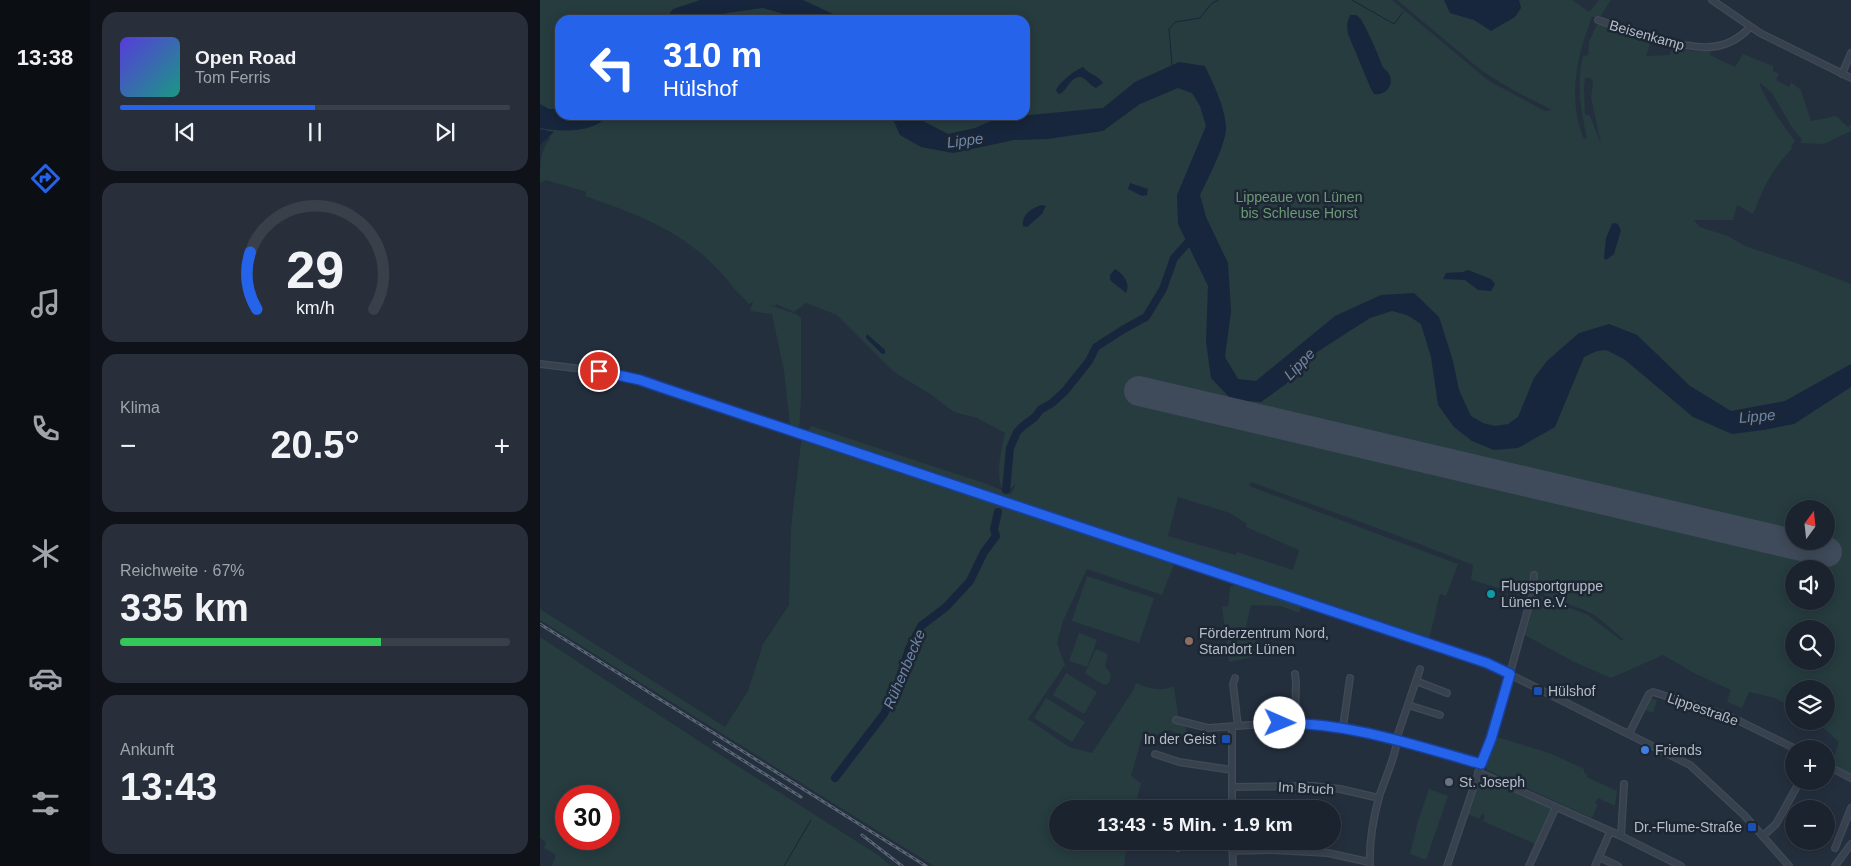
<!DOCTYPE html>
<html lang="de">
<meta charset="utf-8">
<style>
body{margin:0;font-family:Arial,sans-serif;background:#282f3a;color:#f1f3f6;height:100vh;display:flex;flex-direction:column;font-size:19px;white-space:nowrap}
*{box-sizing:border-box;margin:0}
p{font-size:16px;color:#a0a4aa}
.icon{flex:none;width:28px;height:28px;fill:none;stroke:currentColor;stroke-width:2;stroke-linecap:round;stroke-linejoin:round}
.map{position:relative;flex:1;overflow:hidden}
.side{display:flex;flex-direction:column;gap:12px;padding:12px;background:#0f1319;width:450px}
.side>*{flex:none}
.hud{position:absolute;left:15px;top:15px;width:475px;height:105px;border-radius:15px;box-shadow:0 2px 12px #0003,0 0 0 1px #39404a;background:#2563eb;color:#fff;overflow:hidden}
.needle{width:32px;rotate:15deg}
.tools{position:absolute;left:1245px;top:500px;display:grid;gap:10px}
.tools a{display:grid;place-items:center;width:50px;height:50px;border-radius:50%;background:#1b232e;box-shadow:0 2px 12px #0003,0 0 0 1px #39404a;font-size:25px}
.speed{position:absolute;left:15px;top:785px;display:flex;gap:10px;font-size:25px;font-weight:700;text-align:center}
.speed>*{display:grid;place-content:center;width:65px;height:65px;border-radius:50%;background:#1b232e;box-shadow:0 2px 12px #0003,0 0 0 1px #39404a;line-height:1}
.speed .limit{border:8px solid #d22;background:#fff;color:#111}
.pin{position:absolute;display:grid;place-items:center;width:42px;height:42px;color:#fff;margin:-21px;border:2px solid #fff;border-radius:50%;box-shadow:0 1px 5px #0007}
.me{position:absolute;width:55px;margin:-28px;rotate:91deg;stroke-linejoin:round;filter:drop-shadow(0 0 4px #0008)}
.turn{display:flex;align-items:center;gap:18px;height:105px;padding:0 25px;font-size:22px}
.turn .icon{width:65px;height:65px;stroke-width:2.5}
.turn b{display:block;font-size:35px;line-height:42px}
.big{font-size:38px;font-weight:800;line-height:1.1}
.side .tile{flex:1;display:flex;flex-direction:column;justify-content:center;gap:8px;min-width:0;padding:0 18px;border-radius:15px;background:#282f3a}
.side .dial{align-items:center;gap:0}
.dial svg{height:130px;overflow:visible;fill:none;stroke:#39404a;stroke-width:7;stroke-linecap:round;text-anchor:middle}
.dial text{fill:#f1f3f6;stroke:none}
.song{display:flex;align-items:center;gap:15px}
.cover{width:60px;height:60px;border-radius:8px;background:linear-gradient(135deg,hsl(250 70% 55%),hsl(170 70% 35%))}
.played{height:5px;border-radius:2px;background:linear-gradient(90deg,#2563eb 50%,#39404a 50%)}
.keys{display:flex;justify-content:space-around;direction:ltr}
.heat{display:flex;justify-content:space-between;align-items:center;font-size:28px;direction:ltr}
.charge{height:8px;border-radius:4px;background:linear-gradient(90deg,#34c759 67%,#39404a 0)}
.trip{position:absolute;left:509px;top:800px;width:292px;height:50px;border-radius:25px;background:#1b232e;box-shadow:0 2px 12px #0003,0 0 0 1px #39404a;font-weight:800;line-height:50px;text-align:center}
main{display:flex;flex:1;min-height:0}
.tab-bar{display:flex;flex-direction:column;width:90px;justify-content:space-around;align-items:center;background:#0b0e12;color:#a0a4aa}
.tab-bar .icon{width:35px;height:35px}
.tab-bar .selected{color:#2563eb}
.tab-bar b{font-size:22px;color:#f1f3f6}
.map>svg:first-child{display:block}
</style>
<main>
<nav class="tab-bar">
<b>13:38</b>
<svg class="icon selected" aria-label="directions" viewBox="0 0 24 24"><path d="M12 3l9 9-9 9-9-9zM9 14v-3h6M13 9l2 2-2 2"/></svg>
<svg class="icon" aria-label="music" viewBox="0 0 24 24"><path d="M9 18V5l10-2v13"/><circle cx="6" cy="18" r="3"/><circle cx="16" cy="16" r="3"/></svg>
<svg class="icon" aria-label="phone" viewBox="0 0 24 24"><path d="M5 4h4l2 5-3 2q2 4 5 5l2-3 5 2v4C11 20 4 13 5 4z"/></svg>
<svg class="icon" aria-label="climate" viewBox="0 0 24 24"><path d="M12 3v18M4 7l16 10M4 17L20 7"/></svg>
<svg class="icon" aria-label="car" viewBox="0 0 24 24"><path d="M5 17H2v-5l4-1 3-4h7l3 4 3 1v5h-3M9 17h6M6 11h13"/><circle cx="7" cy="17" r="2"/><circle cx="17" cy="17" r="2"/></svg>
<svg class="icon" aria-label="filters" viewBox="0 0 24 24"><path d="M4 7h16M4 17h16"/><circle cx="9" cy="7" r="2"/><circle cx="15" cy="17" r="2"/></svg>
</nav>
<section class="side">
<div class="tile">
<div class="song"><i class="cover"></i><div><b>Open Road</b><p>Tom Ferris</p></div></div>
<div class="played"></div>
<div class="keys"><svg class="icon" aria-label="previous" viewBox="0 0 24 24"><path d="M18 5L8 12l10 7zM5 5v14"/></svg><svg class="icon" aria-label="pause" viewBox="0 0 24 24"><path d="M8 5v14M16 5v14"/></svg><svg class="icon" aria-label="next" viewBox="0 0 24 24"><path d="M6 5l10 7-10 7zM19 5v14"/></svg></div>
</div>
<div class="tile dial"><svg viewBox="0 0 100 80">
<path d="M14 69A42 42 0 1 1 86 69"/>
<path d="M14 69A42 42 0 0 1 10 34" stroke="#2563eb"/>
<text x="50" y="56" font-size="32" font-weight="700">29</text>
<text x="50" y="72" font-size="11">km/h</text>
</svg></div>
<div class="tile"><p>Klima</p>
<div class="heat"><a>−</a><b class="big">20.5°</b><a>+</a></div>
</div>
<div class="tile"><p>Reichweite · 67%</p><b class="big">335 km</b><div class="charge"></div></div>
<div class="tile"><p>Ankunft</p><b class="big">13:43</b></div>
</section>
<div class="map">
<svg width="1311" height="866" viewBox="0 0 1311 866">
<rect width="100%" height="100%" fill="#242f3e"/>
<!-- green -->
<path fill="#263c3f" fill-rule="evenodd" d="M0 0H852L949 81 1005 111 1012 110 973 90 942 71 857 0H1032L1049 12 1059 0H1071L1060 17H1052C1037 55 1027 100 1044 139L1047 138C1041 112 1036 83 1043 56L1048 55 1049 42 1058 22 1112 39 1106 56 1130 55 1132 45 1152 51 1171 50 1170 55 1195 67 1203 54 1233 66V71L1239 74 1236 80 1249 87 1251 82 1261 90 1271 121 1296 116 1308 127 1311 124V131L1284 144 1260 143 1262 140 1251 126 1232 93 1219 82C1223 97 1245 128 1255 141L1251 147 1252 149C1232 168 1223 189 1213 214L1197 205 1193 220H1154L1160 227 1188 236 1205 246 1256 263 1311 284V774L1292 763 1299 742 1276 721H1286V689H1254V709L1235 698 1209 692 1202 708 1187 702 1191 690 1156 674 1123 655 1071 678 1032 661 983 634 994 594 1048 615 1082 641 1083 639 1056 616 1044 610 1004 595 1005 592 989 588 986 596 931 580 933 565 864 538 711 482 709 486 918 564 906 596 900 594 889 639 638 554 622 595 547 569 523 621 517 643 525 665 488 719 529 747 552 753 594 689 596 683C609 689 620 692 634 686L638 715 653 741 629 730 601 740 591 776 601 783 595 809H518V841H587L584 866H394L0 620V609L185 727 208 691 223 644 249 605 251 528 261 443 271 426 447 484 471 494 476 484 467 491 462 488C455 472 462 449 465 433L437 418 414 412 390 394 354 372 297 315 266 303 254 312 236 304V306L229 305 256 314 261 318V398L259 429 250 426 244 371 232 314 210 311 213 302 208 304C205 297 197 293 193 287 153 235 105 217 45 196L47 192 6 180 0 183C0 165 0 149 11 138L0 134ZM20 20H485V115H20ZM1045 78H1050L1053 81 1051 97 1061 144 1050 116 1045 114 1044 88ZM638 497 690 513 707 524 706 527 759 550 753 570 697 552 696 555 628 536ZM1254 509H1286V541H1254ZM1254 569H1286V601H1254ZM1254 629H1286V661H1254Z
M547 576 614 598 599 643 532 621Z
M699 583 761 605 759 613 741 606 711 605 706 627 712 630V637L718 639 713 657 689 662 682 607 688 606 690 587Z
M539 633 557 640 547 667 529 661Z
M0 637 171 749 338 855 351 866H12L16 855 4 848 6 842 0 838ZM69 796V839H26V796Z
M556 649 568 654 565 666 571 674 570 681 567 685C559 684 552 677 545 673Z
M526 673 557 692 544 714 513 695Z
M506 698 545 722 532 742 494 718Z
M1111 698 1117 700 1113 713 1105 710Z
M954 736 1012 754 1044 769V772L1047 775V777L1077 791 1075 806 1058 798 1055 804H1058L1052 818 947 770 945 765Z
M947 779 1011 809 995 844 943 821 945 816 942 814 939 819 928 814 940 781Z
M889 789 908 796 886 860 870 854 878 821Z"/>
<!-- water -->
<path fill="#17263c" d="M160 0H263L306 20H264L223 8 187 13 166 20H125L133 9Z
M904 0H979L981 8 975 17 951 31 934 20 910 13Z
M810 15H816L821 19C829 34 836 49 842 65 843 69 847 70 849 74 855 85 845 96 834 94L831 89 808 34 807 24Z
M639 62 665 66C674 85 684 105 686 126 688 140 667 181 660 195L666 217 688 263 691 311 685 357 698 379 716 381 795 316 841 295 874 293 899 317 913 361 919 390 931 416 943 423 955 426 968 424 978 417 994 378 1007 361 1039 333 1069 324 1097 335 1150 386 1191 411 1245 401 1311 364V387L1254 424 1223 430 1192 434 1153 417 1084 359 1066 350 1057 351 1044 357 1015 427 978 448 954 450 932 441 914 427 898 405 891 357 881 324 867 315 852 311 830 318 777 352 746 384 721 402 706 401 689 397 671 378 666 342 668 286 638 224 637 195 666 126 660 106 652 93 638 88 600 104 563 131 507 139 474 140 413 153 381 147 360 135 351 115H381L385 122 408 134 435 128 462 116 490 115 563 108 595 82Z
M543 67C549 75 557 74 563 83L556 88C551 86 548 81 543 78 534 73 527 88 522 93L519 94 516 91C518 83 535 70 543 67Z
M0 104 9 109H20V115H70C53 133 23 132 0 128Z
M0 129 14 132 0 145Z
M590 183 608 189 607 195 602 196 588 189Z
M501 205 506 206 502 214 487 227 483 226C481 215 492 208 501 205Z
M1074 223 1078 224 1081 230 1074 254 1066 260 1064 258 1066 238 1072 224Z
M575 269C583 274 591 283 586 293L570 280V275Z
M928 270 951 279 955 284 951 291 938 290 925 280 903 279 906 273 923 272Z
M327 334 345 350V354H342L326 338Z"/>
<g fill="none" stroke-linecap="round" stroke-linejoin="round">
<!-- stream -->
<path stroke="#17263c" stroke-width="1" d="M812 0 854 24 863 12
M632 65 629 29 635 22 660 18 671 4 678 0
M244 866 271 820"/>
<!-- river -->
<path stroke="#17263c" stroke-width="8" d="M466 490 470 448 477 432 483 426 495 417 500 410 512 403 525 391 549 361 556 347 584 329 606 317 623 289 634 258 653 237
M295 778 344 714 359 680 369 649 381 626 406 607 430 581 444 552 456 536 454 529 458 512"/>
<!-- runway -->
<path stroke="#3f4a5a" stroke-width="30" d="M599 391 1287 552"/>
<defs>
<path id="minor" d="M1172 0 1220 33 1311 78
M1058 20C1078 27 1097 33 1117 38 1151 47 1183 57 1210 27
M1302 74 1311 53
M0 364 59 371 100 380 947 663 1150 765 1204 815 1249 866
M755 674 756 682 755 723
M695 678 693 684 698 726
M876 681 907 693
M868 705 900 715
M636 720 668 728 740 723 799 726 838 734 941 764
M692 727V809
M803 727 810 678
M1089 734 1109 694 1113 692 1191 717 1256 749
M615 754 639 762 692 770
M1286 765 1311 778
M938 772 1081 836 1141 866
M692 787 773 786 800 789 839 798
M1081 836 1084 784
M1223 836 1236 824 1260 781
M692 841 693 866
M638 848 639 841
M1295 848 1311 808
M692 851 732 850 788 853 829 862
M1059 857 1078 866
M830 866C829 843 833 819 839 797 846 776 856 756 858 734L880 669
M907 866 959 712 993 591 994 575
M989 866 1016 807
M1055 866 1070 832
M1295 866 1311 844"/>
</defs>
<!-- minor casing -->
<use href="#minor" stroke="#414a57" stroke-width="8"/>
<!-- minor -->
<use href="#minor" stroke="#38414e" stroke-width="5.5"/>
<defs>
<path id="rail" d="M0 624 386 866
M174 742 261 797
M322 835 362 866"/>
</defs>
<!-- rail casing -->
<use href="#rail" stroke="#5a6575" stroke-width="3"/>
<!-- rail -->
<use href="#rail" stroke="#1d2633" stroke-width="1" stroke-dasharray="4" stroke-linecap="butt"/>
</g>
<g fill="none" stroke-linecap="round" stroke-linejoin="round">
<defs>
<path id="route" d="M59 371 100 380 123 388 947 663 970 674 951 739 941 764C874 745 811 723 740 723"/>
</defs>
<!-- route casing -->
<use href="#route" stroke="#184099" stroke-width="12"/>
<!-- route -->
<use href="#route" stroke="#2563eb" stroke-width="9"/>
</g>
<!-- markers -->
<circle fill="#0f9aa8" stroke="#1d2633" stroke-width="2" cx="951" cy="594" r="5"/>
<circle fill="#8d6e63" stroke="#1d2633" stroke-width="2" cx="649" cy="641" r="5"/>
<g fill="#1a4fb4" stroke="#1d2633" stroke-width="2">
<rect x="993" y="686" width="10" height="10" rx="2.5"/>
<rect x="681" y="734" width="10" height="10" rx="2.5"/>
<rect x="1207" y="822" width="10" height="10" rx="2.5"/>
</g>
<circle fill="#3f7fe0" stroke="#1d2633" stroke-width="2" cx="1105" cy="750" r="5"/>
<circle fill="#6b7280" stroke="#1d2633" stroke-width="2" cx="909" cy="782" r="5"/>
<g text-anchor="middle" dominant-baseline="central" stroke-width="5" stroke-linejoin="round" paint-order="stroke">
<!-- street labels -->
<g font-size="14" fill="#b4bcc9" stroke="#1d2633">
<text transform="translate(1107 35) rotate(16)">Beisenkamp</text>
<text transform="translate(1163 709) rotate(19)">Lippestraße</text>
<text transform="translate(766 788) rotate(3)">Im Bruch</text>
</g>
<!-- park labels -->
<g font-size="14" fill="#6b9a76" stroke="#1d2633">
<text x="759" y="197">Lippeaue von Lünen<tspan x="759" dy="16">bis Schleuse Horst</tspan></text>
</g>
<!-- poi labels -->
<g font-size="14" fill="#b4bcc9" stroke="#1d2633" text-anchor="start">
<text x="961" y="586">Flugsportgruppe<tspan x="961" dy="16">Lünen e.V.</tspan></text>
<text x="659" y="633">Förderzentrum Nord,<tspan x="659" dy="16">Standort Lünen</tspan></text>
<text x="1008" y="691">Hülshof</text>
<text x="676" y="739" text-anchor="end">In der Geist</text>
<text x="1115" y="750">Friends</text>
<text x="919" y="782">St. Joseph</text>
<text x="1202" y="827" text-anchor="end">Dr.-Flume-Straße</text>
</g>
<!-- water labels -->
<g font-size="15" font-style="italic" fill="#6d86a8" stroke="#1d2633">
<text transform="translate(425 140) rotate(-7)">Lippe</text>
<text transform="translate(759 364) rotate(-46)">Lippe</text>
<text transform="translate(1217 416) rotate(-5)">Lippe</text>
<text transform="translate(364 669) rotate(-67)">Rühenbecke</text>
</g>
</g>
</svg>
<div class="tools">
<a><svg class="needle" viewBox="-14 -14 28 28"><path d="M0-13l5 13h-10z" fill="#e53935"/><path d="M0 13l5-13h-10z" fill="#a0a4aa"/></svg></a>
<a><svg class="icon" aria-label="sound" viewBox="0 0 24 24"><path d="M4 9h4l5-4v14l-5-4H4zM17 9q2 3 0 6"/></svg></a>
<a><svg class="icon" aria-label="search" viewBox="0 0 24 24"><circle cx="10" cy="10" r="6"/><path d="M15 15l6 6"/></svg></a>
<a><svg class="icon" aria-label="layers" viewBox="0 0 24 24"><path d="M12 4l9 5-9 5-9-5zM3 14l9 5 9-5"/></svg></a>
<a>+</a>
<a>−</a>
</div>
<div class="speed"><div class="limit">30</div></div>
<div class="pin" style="left:59px;top:371px;background:#d93025"><svg class="icon" aria-label="arrive" viewBox="0 0 24 24"><path d="M6 21V4h12l-3 4 3 4H6"/></svg></div>
<svg class="me" style="left:740px;top:723px" viewBox="-20 -20 40 40"><circle r="19" fill="#fff"/><path d="M0-13L10 11 0 6-10 11z" fill="#2563eb"/></svg>
<div class="trip">13:43 · 5 Min. · 1.9 km</div>
<div class="hud">
<div class="turn"><svg class="icon" aria-label="left" viewBox="0 0 24 24"><path d="M17 20v-9H6M10 6l-5 5 5 5"/></svg><div><b>310 m</b>Hülshof</div></div>
</div>
</div>
</main>
